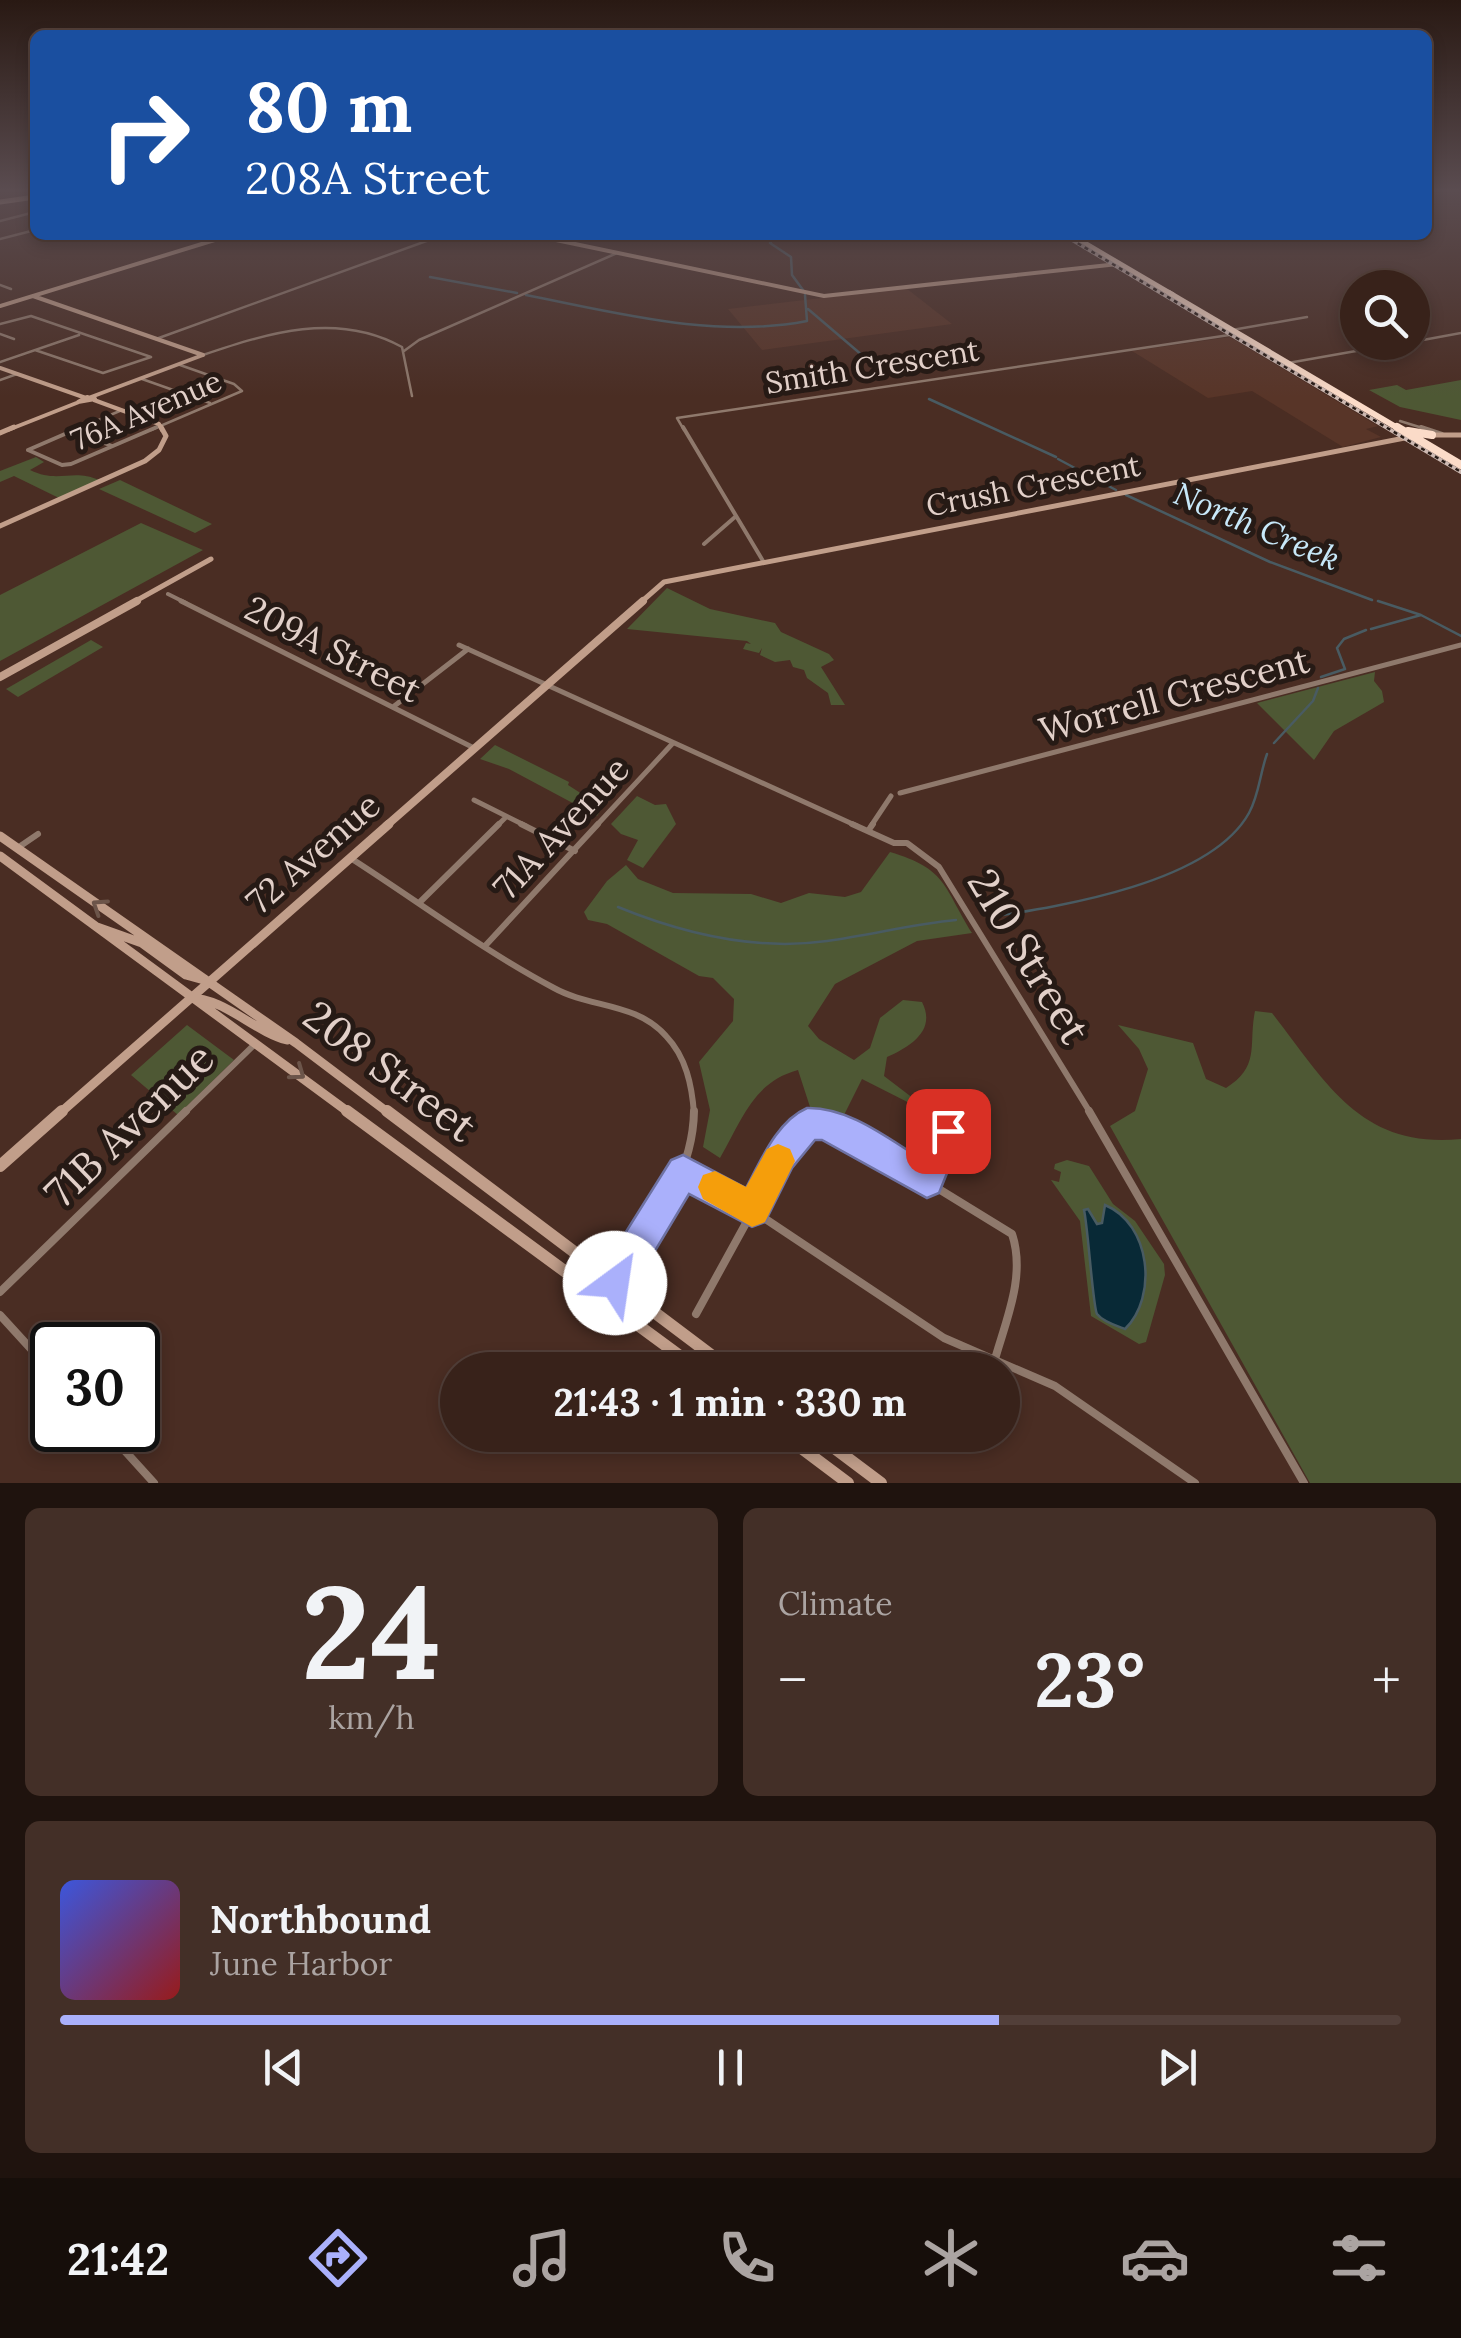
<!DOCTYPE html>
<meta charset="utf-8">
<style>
body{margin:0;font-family:Lora,serif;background:#432f27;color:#f1f3f6;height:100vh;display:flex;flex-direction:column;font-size:38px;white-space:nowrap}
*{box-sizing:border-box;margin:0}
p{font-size:32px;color:#aba4a2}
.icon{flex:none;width:55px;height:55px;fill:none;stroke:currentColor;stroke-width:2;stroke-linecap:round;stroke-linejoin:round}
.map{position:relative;height:1483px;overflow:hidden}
.drawer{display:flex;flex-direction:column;gap:25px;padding:25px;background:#1f130e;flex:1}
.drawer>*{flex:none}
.top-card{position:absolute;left:30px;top:30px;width:1402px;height:210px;border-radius:15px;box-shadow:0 5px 15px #0003,0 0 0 2px #523f39;background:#1a4fa0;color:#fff;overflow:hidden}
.controls{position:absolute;left:1340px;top:270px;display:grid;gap:20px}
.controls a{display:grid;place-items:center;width:90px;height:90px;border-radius:50%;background:#38221a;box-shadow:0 5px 15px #0003,0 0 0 2px #523f39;font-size:50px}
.speed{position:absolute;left:30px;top:1322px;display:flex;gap:20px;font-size:50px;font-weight:700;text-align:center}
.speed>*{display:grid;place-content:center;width:130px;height:130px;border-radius:50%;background:#38221a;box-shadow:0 5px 15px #0003,0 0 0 2px #523f39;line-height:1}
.speed .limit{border:5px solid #111;border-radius:15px;background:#fff;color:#111}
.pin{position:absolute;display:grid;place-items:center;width:85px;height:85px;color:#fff;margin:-42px;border-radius:20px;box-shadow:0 5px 15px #0006}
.me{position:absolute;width:110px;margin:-55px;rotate:31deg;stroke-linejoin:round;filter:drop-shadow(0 0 8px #0008)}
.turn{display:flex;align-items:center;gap:35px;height:210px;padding:0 50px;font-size:45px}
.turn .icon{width:130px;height:130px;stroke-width:2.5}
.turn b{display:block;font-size:70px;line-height:85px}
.big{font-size:75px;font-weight:700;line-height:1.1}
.drawer .tile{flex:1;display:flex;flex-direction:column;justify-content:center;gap:15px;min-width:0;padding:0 35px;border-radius:15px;background:#432f27}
.drawer .dial{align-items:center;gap:0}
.dial b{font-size:130px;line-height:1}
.song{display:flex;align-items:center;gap:30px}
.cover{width:120px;height:120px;border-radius:15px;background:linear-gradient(135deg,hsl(230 70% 55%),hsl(0 70% 35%))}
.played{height:10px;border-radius:5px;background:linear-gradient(90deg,#aab0fb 70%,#523f39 70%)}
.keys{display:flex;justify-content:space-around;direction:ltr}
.heat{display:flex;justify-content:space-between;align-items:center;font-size:55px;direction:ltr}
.drawer .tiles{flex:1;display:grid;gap:25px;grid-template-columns:1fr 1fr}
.tile:last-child{grid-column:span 2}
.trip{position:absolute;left:440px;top:1352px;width:580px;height:100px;border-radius:50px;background:#38221a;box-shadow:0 5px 15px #0003,0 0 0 2px #523f39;font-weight:700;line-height:100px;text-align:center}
.tabs{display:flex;height:160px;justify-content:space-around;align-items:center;background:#160e0a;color:#aba4a2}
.tabs .icon{width:70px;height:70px}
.tabs .active{color:#aab0fb}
.tabs b{font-size:45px;color:#f1f3f6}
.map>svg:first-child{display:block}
</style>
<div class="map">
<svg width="1461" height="1483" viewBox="0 0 1461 1483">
<rect width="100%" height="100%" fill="#4a2d23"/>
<!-- built -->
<path fill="#583528" d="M906 288 952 324 762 350 728 309Z
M1230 337 1378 426 1366 429 1381 437 1343 447 1252 391 1208 398 1132 351Z"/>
<!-- green -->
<path fill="#4e5834" d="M1461 380V420L1400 407 1369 390 1397 385 1406 390Z
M36 457 44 462 30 470C59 484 72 468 99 480L59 498 14 476 0 482V471Z
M120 480 212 524 195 533 99 489Z
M141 523 203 550 0 661V595Z
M667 588 710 609 775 623 781 632 829 654 834 660 821 667 845 705H831L828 693 807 678 804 670 793 667 790 660 775 662 760 655 762 648 759 653 743 649 746 643 751 644 747 641 627 629Z
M91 640 103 647 18 697 6 689Z
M1375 672 1374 681 1382 691 1384 702 1334 731 1314 760 1257 703Z
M495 745 569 782 568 785 593 801 599 813 597 816 509 769 480 759Z
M637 796 655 805 666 804 676 824 643 868 627 860 638 840 621 834 611 824Z
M890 852C947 869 943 886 972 933L917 941 835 984 808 1026 819 1039 854 1060 870 1048 880 1018 903 1000 922 1002C937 1031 909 1047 887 1057L884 1076 939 1118 862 1079 843 1117 811 1110 798 1070C753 1082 742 1120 720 1158L703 1147 710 1110 699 1062 733 1021 734 999 713 978 699 976 607 924 588 920 584 912 607 881 626 865 638 879 673 893 751 894 781 903 809 893 845 897 861 892Z
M1255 1011 1272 1013C1326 1082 1360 1149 1461 1139V1483H1310L1110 1126 1135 1111 1148 1069 1139 1049 1118 1025 1193 1043 1206 1079 1226 1088C1261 1066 1248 1045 1255 1011Z
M187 1025 234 1060 178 1115 131 1075Z
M1067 1160 1089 1166 1113 1204 1135 1221 1164 1264 1165 1275 1146 1342 1139 1344 1091 1316 1080 1221 1051 1180 1059 1182 1061 1172 1054 1169 1055 1164Z"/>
<!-- water -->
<path fill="#082936" stroke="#495b62" stroke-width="2.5" d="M1105 1205C1151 1224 1158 1297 1125 1329 1117 1326 1103 1322 1097 1314 1093 1308 1088 1227 1084 1210L1088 1209 1097 1224 1102 1223Z"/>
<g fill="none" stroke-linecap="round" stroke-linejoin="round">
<!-- stream -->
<path stroke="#495b62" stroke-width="2.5" d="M787 235 775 237 770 243 791 257 792 275 803 290
M430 277 517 293
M526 295C618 313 714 339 807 321L805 295
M808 309 883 373
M929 399 1056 457
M1058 459 1116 490
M1126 495 1270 562 1372 600
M1378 601 1421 615 1461 636
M1371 629 1421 615
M1321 677 1345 669 1337 648 1344 639 1366 630
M1274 743 1313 701 1318 688
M618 907C684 934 756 951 827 941 871 935 913 924 956 920
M990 917C1062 906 1210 883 1249 813 1259 795 1260 773 1267 754"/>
<!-- street-far4 -->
<path stroke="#8f796c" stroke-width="2.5" d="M1457 190H1461
M0 221 35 212
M0 239 35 230
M0 285 11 289
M0 324 31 316 151 357
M1232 330 1307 317
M0 334 14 339
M156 339 443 235
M1412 342 1461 333
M35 350 103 373 151 357
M404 351 419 340 617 253
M203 355C268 333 337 311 402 347L412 396
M0 362 79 335
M1288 363 1407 342
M180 365 234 384 242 391
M142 379 210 403
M0 380 17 374
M1400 421 1429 430
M75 430 122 410
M151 430 242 391
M684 430 677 418 1236 334"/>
<!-- street-far3 -->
<path stroke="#8f796c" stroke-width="4" d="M683 427 763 561
M1421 427 1442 434
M75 432 112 446
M28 450 62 465 71 464 157 427
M28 450 81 427
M704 544 735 517
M168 594 186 603"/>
<!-- street-far2 -->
<path stroke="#8f796c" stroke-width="5" d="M181 601 474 748
M459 645 857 826
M393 707 468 649
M900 793 1461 645
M474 800 526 826
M497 826 505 818
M596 826 673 743
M871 826 891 796"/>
<!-- street-far1 -->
<path stroke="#8f796c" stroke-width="6" d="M521 824 575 851
M852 824 894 843H907L939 867 1091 1114
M868 831 873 824
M19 847 38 834
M352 859C419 902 484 951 554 988 590 1008 636 1002 666 1036 686 1057 692 1085 694 1114
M420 902 499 824
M485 946 598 824
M183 1114 254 1045"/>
<!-- street -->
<path stroke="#8f796c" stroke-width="8" d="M1089 1111 1304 1483
M683 1172 752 1210 944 1338 1055 1386 1195 1483
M927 1181 948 1131
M0 1292 186 1111
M605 1300C641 1241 693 1184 694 1111
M696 1314 795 1134C813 1122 827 1126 846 1132L1012 1234C1027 1279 1003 1326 992 1370
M0 1315 52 1372
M106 1430 154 1483"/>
<!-- secondary-far4 -->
<path stroke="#c19e8a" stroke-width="4" d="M532 235 824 296 1118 264
M33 296 203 355
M0 306 231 235
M0 368 86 398
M87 397 95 399 78 402Z
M91 397 203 355
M94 400 159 424 162 430
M8 430 79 402"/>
<!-- secondary-far3 -->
<path stroke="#c19e8a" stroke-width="5" d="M0 433 14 427
M1429 435H1461
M0 526 145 461 159 450 166 436 161 427
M132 603 211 559
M640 603 664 582 1415 436"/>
<!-- secondary-far2 -->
<path stroke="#c19e8a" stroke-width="8" d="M0 677 137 601
M386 826 643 601"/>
<!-- secondary-far1 -->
<path stroke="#c19e8a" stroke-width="9" d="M0 836 296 1043 390 1114
M0 856 351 1114
M97 927 142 943 186 975 204 980
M189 998C225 998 253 1031 287 1040
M59 1114 389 824"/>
<!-- secondary -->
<path stroke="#c19e8a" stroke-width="12" d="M347 1111 699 1370
M387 1111 731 1370
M0 1166 62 1111
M784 1435 848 1483
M817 1435 881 1483"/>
<!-- highway-far2 -->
<path stroke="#fbdbc8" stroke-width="5" d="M0 202 35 197
M1071 235 1173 295"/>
<!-- highway-far1 -->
<path stroke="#fbdbc8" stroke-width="6" d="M1169 293 1401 430"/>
<!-- highway -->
<path stroke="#fbdbc8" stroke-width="8" d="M1397 427 1461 465
M1408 431 1432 435"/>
<defs>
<path id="rail" d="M1064 235 1461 472"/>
</defs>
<!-- rail casing -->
<use href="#rail" stroke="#ccb8b1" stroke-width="4"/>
<!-- rail -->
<use href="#rail" stroke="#261a15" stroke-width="2.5" stroke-dasharray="4" stroke-linecap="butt"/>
</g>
<!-- one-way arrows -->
<defs><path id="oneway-chevron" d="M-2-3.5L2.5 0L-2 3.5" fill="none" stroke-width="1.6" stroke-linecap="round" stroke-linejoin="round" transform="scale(2.5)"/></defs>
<g stroke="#6c554a">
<use href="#oneway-chevron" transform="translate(99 906) rotate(-147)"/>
<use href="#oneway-chevron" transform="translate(298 1073) rotate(36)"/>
</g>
<!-- sky -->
<linearGradient id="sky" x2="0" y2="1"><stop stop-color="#291913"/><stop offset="0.48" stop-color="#5a4c50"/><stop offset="1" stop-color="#5a4c50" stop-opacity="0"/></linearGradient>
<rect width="1461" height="397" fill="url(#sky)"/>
<!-- route -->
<path fill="#aab0fb" stroke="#6e72a3" stroke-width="2.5" d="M807 1108C848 1107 886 1137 920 1158L936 1120 948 1115 959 1120 964 1131 939 1193 927 1198 822 1140H815L792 1168 765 1222 752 1227 689 1194 628 1296 615 1301 602 1296 597 1283 602 1270 671 1160 683 1155 746 1188C761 1160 777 1121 807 1108Z"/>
<!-- slow -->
<path fill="#f59e0b" d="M778 1144 790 1149 795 1161 765 1222 752 1227 703 1199 698 1187 703 1175 715 1171 746 1187 767 1149Z"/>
<g text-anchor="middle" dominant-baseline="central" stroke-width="10" stroke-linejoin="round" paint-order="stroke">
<!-- far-street labels -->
<g font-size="30" fill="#e2d0c9" stroke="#261a15">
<text transform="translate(872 366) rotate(-9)">Smith Crescent</text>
<text transform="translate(146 410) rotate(-23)">76A Avenue</text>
<text transform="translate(1033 485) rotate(-11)">Crush Crescent</text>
</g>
<!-- far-water labels -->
<g font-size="32" font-style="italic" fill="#c7e8f9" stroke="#261a15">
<text transform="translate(1257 526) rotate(23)">North Creek</text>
</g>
<!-- street labels -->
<g font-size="35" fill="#e2d0c9" stroke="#261a15">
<text transform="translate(333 649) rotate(27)">209A Street</text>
<text transform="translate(1174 695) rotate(-15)">Worrell Crescent</text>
<text transform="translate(561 828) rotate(-47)">71A Avenue</text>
<text transform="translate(313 853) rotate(-41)">72 Avenue</text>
</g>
<!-- near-street labels -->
<g font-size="42" fill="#e2d0c9" stroke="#261a15">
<text transform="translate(1029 956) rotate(59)">210 Street</text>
<text transform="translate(390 1071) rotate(37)">208 Street</text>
<text transform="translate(129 1125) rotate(-44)">71B Avenue</text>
</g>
</g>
</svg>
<div class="controls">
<a><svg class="icon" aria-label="search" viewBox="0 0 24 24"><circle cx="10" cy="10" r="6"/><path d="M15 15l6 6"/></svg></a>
</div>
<div class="speed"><div class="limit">30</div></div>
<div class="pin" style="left:948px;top:1131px;background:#d93025"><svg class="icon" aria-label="arrive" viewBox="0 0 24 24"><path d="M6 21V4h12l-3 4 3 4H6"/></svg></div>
<svg class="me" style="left:615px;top:1283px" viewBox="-20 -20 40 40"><circle r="19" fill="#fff"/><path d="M0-13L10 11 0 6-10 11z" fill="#aab0fb"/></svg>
<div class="trip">21:43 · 1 min · 330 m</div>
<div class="top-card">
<div class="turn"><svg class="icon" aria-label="right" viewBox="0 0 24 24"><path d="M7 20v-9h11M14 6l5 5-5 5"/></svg><div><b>80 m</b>208A Street</div></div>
</div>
</div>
<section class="drawer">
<div class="tiles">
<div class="tile dial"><b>24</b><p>km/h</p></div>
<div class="tile"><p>Climate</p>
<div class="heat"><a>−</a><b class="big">23°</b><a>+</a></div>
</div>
<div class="tile">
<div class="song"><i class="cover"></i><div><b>Northbound</b><p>June Harbor</p></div></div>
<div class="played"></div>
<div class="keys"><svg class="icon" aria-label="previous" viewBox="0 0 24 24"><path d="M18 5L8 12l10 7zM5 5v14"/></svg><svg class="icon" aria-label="pause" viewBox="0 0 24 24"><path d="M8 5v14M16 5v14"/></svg><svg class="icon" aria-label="next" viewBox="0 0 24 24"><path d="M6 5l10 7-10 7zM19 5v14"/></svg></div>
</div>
</div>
</section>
<nav class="tabs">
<b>21:42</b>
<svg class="icon active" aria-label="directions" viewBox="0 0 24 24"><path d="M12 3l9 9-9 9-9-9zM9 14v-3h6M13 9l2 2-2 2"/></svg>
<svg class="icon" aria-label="music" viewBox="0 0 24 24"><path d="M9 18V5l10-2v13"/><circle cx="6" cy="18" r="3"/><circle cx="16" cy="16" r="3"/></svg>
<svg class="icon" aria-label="phone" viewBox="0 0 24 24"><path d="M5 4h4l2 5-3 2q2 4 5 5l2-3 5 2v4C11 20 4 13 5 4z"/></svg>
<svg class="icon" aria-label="climate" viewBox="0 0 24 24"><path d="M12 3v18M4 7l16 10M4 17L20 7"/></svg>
<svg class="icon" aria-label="car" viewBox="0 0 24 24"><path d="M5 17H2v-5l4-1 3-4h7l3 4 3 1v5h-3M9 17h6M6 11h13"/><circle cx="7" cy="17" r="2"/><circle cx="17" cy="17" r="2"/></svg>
<svg class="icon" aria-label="filters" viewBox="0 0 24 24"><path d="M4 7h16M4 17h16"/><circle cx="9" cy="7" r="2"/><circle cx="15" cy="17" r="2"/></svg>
</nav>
